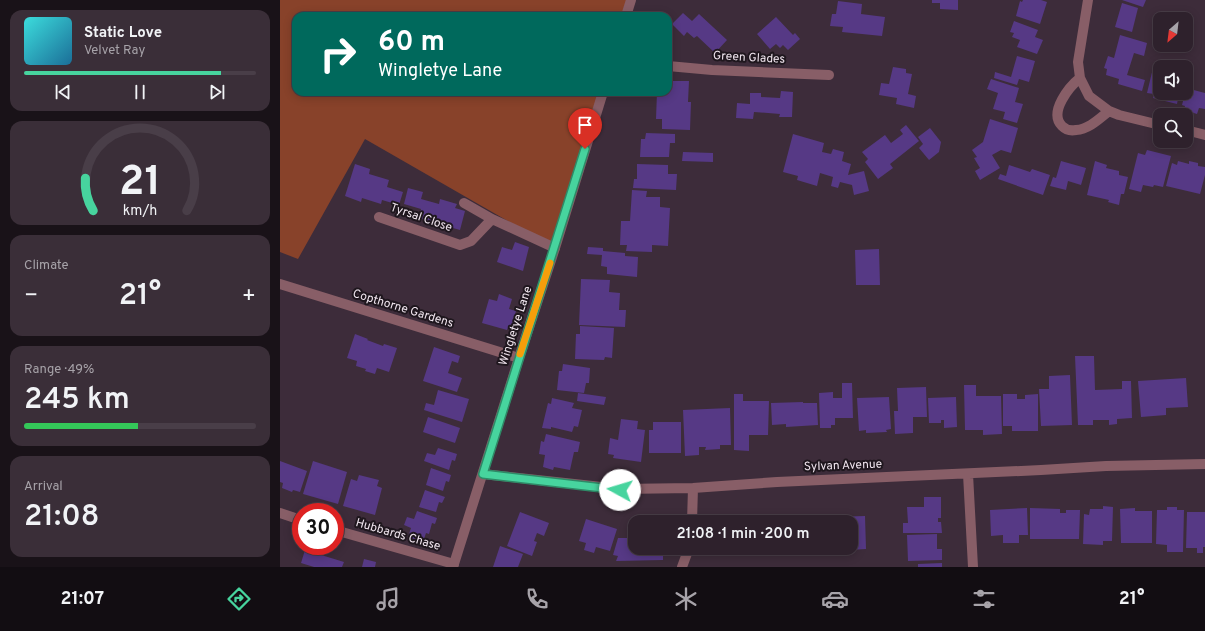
<!DOCTYPE html>
<meta charset="utf-8">
<style>
body{margin:0;font-family:Overpass,sans-serif;background:#3a2e38;color:#f1f3f6;height:100vh;display:flex;flex-direction:column;font-size:15px;white-space:nowrap}
*{box-sizing:border-box;margin:0}
p{font-size:13px;color:#a7a3a9}
.icon{flex:none;width:22px;height:22px;fill:none;stroke:currentColor;stroke-width:2;stroke-linecap:round;stroke-linejoin:round}
.map{position:relative;flex:1;overflow:hidden}
.sheet{display:flex;flex-direction:column;gap:10px;padding:10px;background:#191218;width:280px}
.sheet>*{flex:none}
.banner{position:absolute;left:12px;top:12px;width:380px;height:84px;border-radius:12px;box-shadow:0 2px 10px #0003,0 0 0 1px #493e48;background:#00695c;color:#fff;overflow:hidden}
.needle{width:26px;rotate:208deg}
.tools{position:absolute;left:873px;top:12px;display:grid;gap:8px}
.tools a{display:grid;place-items:center;width:40px;height:40px;border-radius:8px;background:#2e212c;box-shadow:0 2px 10px #0003,0 0 0 1px #493e48;font-size:20px}
.speed{position:absolute;left:12px;top:503px;display:flex;gap:8px;font-size:20px;font-weight:700;text-align:center}
.speed>*{display:grid;place-content:center;width:52px;height:52px;border-radius:50%;background:#2e212c;box-shadow:0 2px 10px #0003,0 0 0 1px #493e48;line-height:1}
.speed .limit{border:6px solid #d22;background:#fff;color:#111}
.pin{position:absolute;display:grid;place-items:center;width:34px;height:34px;color:#fff;margin:-41px -17px;border-radius:50% 50% 50% 0;rotate:-45deg;box-shadow:0 0 4px #0007}
.pin .icon{rotate:45deg}
.me{position:absolute;width:44px;margin:-22px;rotate:276deg;stroke-linejoin:round;filter:drop-shadow(0 0 3px #0008)}
.turn{display:flex;align-items:center;gap:14px;height:84px;padding:0 20px;font-size:18px}
.turn .icon{width:52px;height:52px;stroke-width:2.5}
.turn b{display:block;font-size:28px;line-height:34px}
.big{font-size:30px;font-weight:600;line-height:1.1}
.sheet .tile{flex:1;display:flex;flex-direction:column;justify-content:center;gap:6px;min-width:0;padding:0 14px;border-radius:12px;background:#3a2e38}
.sheet .dial{align-items:center;gap:0}
.dial svg{height:104px;overflow:visible;fill:none;stroke:#493e48;stroke-width:7;stroke-linecap:round;text-anchor:middle}
.dial text{fill:#f1f3f6;stroke:none}
.song{display:flex;align-items:center;gap:12px}
.cover{width:48px;height:48px;border-radius:6px;background:linear-gradient(135deg,hsl(180 70% 55%),hsl(200 70% 35%))}
.played{height:4px;border-radius:2px;background:linear-gradient(90deg,#47d49e 85%,#493e48 85%)}
.keys{display:flex;justify-content:space-around;direction:ltr}
.heat{display:flex;justify-content:space-between;align-items:center;font-size:22px;direction:ltr}
.charge{height:6px;border-radius:3px;background:linear-gradient(90deg,#34c759 49%,#493e48 0)}
.trip{position:absolute;left:348px;top:515px;width:230px;height:40px;border-radius:12px;background:#2e212c;box-shadow:0 2px 10px #0003,0 0 0 1px #493e48;font-weight:600;line-height:40px;text-align:center}
.menu{display:flex;height:64px;justify-content:space-around;align-items:center;background:#120d12;color:#a7a3a9}
.menu .icon{width:28px;height:28px}
.menu .current{color:#47d49e}
.menu b{font-size:18px;color:#f1f3f6}
main{display:flex;flex:1;min-height:0}
.map>svg:first-child{display:block}
</style>
<main>
<section class="sheet">
<div class="tile">
<div class="song"><i class="cover"></i><div><b>Static Love</b><p>Velvet Ray</p></div></div>
<div class="played"></div>
<div class="keys"><svg class="icon" aria-label="previous" viewBox="0 0 24 24"><path d="M18 5L8 12l10 7zM5 5v14"/></svg><svg class="icon" aria-label="pause" viewBox="0 0 24 24"><path d="M8 5v14M16 5v14"/></svg><svg class="icon" aria-label="next" viewBox="0 0 24 24"><path d="M6 5l10 7-10 7zM19 5v14"/></svg></div>
</div>
<div class="tile dial"><svg viewBox="0 0 100 80">
<path d="M14 69A42 42 0 1 1 86 69"/>
<path d="M14 69A42 42 0 0 1 8 44" stroke="#47d49e"/>
<text x="50" y="56" font-size="32" font-weight="700">21</text>
<text x="50" y="72" font-size="11">km/h</text>
</svg></div>
<div class="tile"><p>Climate</p>
<div class="heat"><a>−</a><b class="big">21°</b><a>+</a></div>
</div>
<div class="tile"><p>Range · 49%</p><b class="big">245 km</b><div class="charge"></div></div>
<div class="tile"><p>Arrival</p><b class="big">21:08</b></div>
</section>
<div class="map">
<svg width="925" height="567" viewBox="0 0 925 567">
<rect width="100%" height="100%" fill="#3d2c3a"/>
<!-- green -->
<path fill="#88422a" d="M0 0H348L343 16H16V92H321L275 248 85 139 18 259 0 252Z"/>
<!-- building -->
<path fill="#563985" d="M652 0H678V10L660 9V3H652Z
M743 0H761L767 2 760 24 736 16 740 1 742 2Z
M842 0H866L863 7Z
M558 1 582 4 581 14 605 17 602 36 562 32 563 27 550 26 552 14H556Z
M842 3 858 8 852 32 835 27Z
M403 13 412 21 419 14 447 40 435 53 417 36 414 38 407 32 404 36 392 24Z
M496 17 513 35 515 33 520 39 508 50 503 45 500 48 496 44 490 49 477 34Z
M734 21 758 30 755 37 763 40 757 54 737 47 740 40 732 37 734 33 730 32Z
M840 35 867 43 864 56 854 53 847 75 865 80 862 91 838 84 839 79 826 75 827 69 824 68 828 56 834 58Z
M737 56 755 61 749 82 739 79 737 85 714 78 715 72 731 77Z
M613 67 626 69V73L632 74 628 94 636 96 634 108 616 104 617 98 599 95 601 83 609 84Z
M873 68 880 70V93H899L897 104 873 98 874 94 867 93Z
M711 79 739 88 735 102 743 104 737 123 723 119 725 112 713 109 718 93 707 89Z
M388 81H409L408 102H411L410 130 382 129V119H376L377 92H388Z
M906 88 925 93V109L919 108 917 114 904 110 905 106 902 105 905 93H906Z
M501 91 513 92 512 117H499L500 114 474 112 473 119 456 118 457 103 470 104V93H481V97L500 98Z
M710 119 738 128 731 153 721 150 712 155 720 168 700 180 695 171 700 168 694 158 697 157 692 150 703 142Z
M626 125 639 141 610 164 613 168 598 179 585 162 588 159 582 152 605 135 611 143 623 134 620 130Z
M650 128 661 142 659 152 649 160 639 148 643 144 638 137Z
M366 133 395 134V143H390L389 157H360L361 139H365Z
M513 134 544 143 542 152 551 154 553 149 564 152 562 161 571 164 568 175 584 171 589 191 574 195 572 185 560 182 558 188 551 186 553 177 540 173 537 186 517 180 518 176 503 172Z
M867 150 891 156 883 187 874 185 873 187 863 185 861 192 849 189 858 153 865 155Z
M403 152 433 153V162L402 161Z
M781 161 806 168 801 185 788 181 786 190 770 186 773 177 776 178Z
M815 161 827 165 826 168 839 171V175L848 177 844 194H841L839 205 828 202 829 200 807 195Z
M898 161 909 164V161L918 163V166L925 167V175L920 194 886 186 892 163 897 165Z
M75 164 90 169 89 174 109 180 107 187 123 192 119 205 102 200 101 204 82 198 81 202 65 196Z
M357 164 388 165V174H397L396 190 353 188 354 179H357Z
M729 165 750 172 752 169 770 175 763 195 718 179 720 174 726 176Z
M128 188 143 192 141 199 159 204 160 199 177 204 175 208 185 211 180 230 138 218 141 209 124 204Z
M352 190 367 191 366 197H380V207L390 208 388 246 372 245V252L346 251 347 245H340L341 221H350Z
M235 242 249 247 243 271 217 262 222 247 232 250Z
M308 247 323 248V251L345 253V256L358 257 357 277 327 274V267L321 266 322 255 307 254Z
M599 249 600 285H576L575 250Z
M301 279 330 280 329 292 340 293 339 310H346L345 327 299 325Z
M219 294 232 299 229 309 236 311 231 328 228 327 227 330 202 323 209 299 217 301Z
M300 326 334 328 332 358 325 357 324 360 295 359 296 334H300Z
M75 334 88 339 87 340 103 346 104 344 117 348 109 372 97 368 95 374 85 371 86 369 76 366 77 361 67 358Z
M154 347 180 356 178 363 172 361 168 373 182 378 177 392 143 381Z
M795 356H814L815 390 842 389V381H851L852 418 837 419V424L829 425V420H813V425H798Z
M283 364 310 368 309 383H306L304 393 277 390 279 371H282Z
M790 375 792 425 761 426 759 389H769V376Z
M906 378 908 407 886 408V415L861 417 858 381Z
M562 383H572L573 418H555V425H551V428H540L539 393 553 392V398H562Z
M684 385H696V396H721L722 434 703 435V430H685Z
M646 387 647 417H633V433L615 434 614 411H618L617 388Z
M158 390 189 399 182 422 144 410 146 403 154 405Z
M298 393 326 397 324 405 297 401Z
M454 394H463V401H489L488 435H469V451L454 450Z
M723 394H737V399H745V395L758 394V431H732V426H723Z
M609 397 611 429 606 430 607 432 586 433V430L579 431 577 398Z
M676 397 677 427 664 428V420H661V423H649L648 398Z
M272 398 294 403 292 408 302 410 298 427 294 426 292 432 271 427V429L262 428 268 403 271 404Z
M523 402V403H537L538 425 506 427V424L492 425 491 403Z
M450 408 451 445H440V449L425 450 426 447H419V455L405 456 403 410Z
M148 417 180 428 175 443 143 432Z
M341 419 358 421 357 429 365 430 361 462 333 458 334 455 328 454 330 438 338 440Z
M373 422H401V453H369V430H373Z
M266 434 300 442 298 452H294L290 470 274 467 273 470 263 467 265 455 259 454 261 441 264 442Z
M158 448 177 454 175 461 172 460 169 470 144 461 147 453 155 455Z
M0 461 27 471 20 492 13 490 12 492 2 488 3 483 0 482Z
M33 461 67 472 58 504 23 494Z
M151 468 171 475 169 482 166 481 163 491 146 485Z
M79 475 99 480 97 486 102 488 95 515 63 506 71 479 77 481Z
M145 490 165 497 162 503 159 502 156 512 139 507Z
M644 497H661V518H658V522H661L662 533H623V523H628L627 507H644Z
M823 506 833 507 832 541H823V545L803 544 804 514 809 515 810 509H823Z
M887 507H897V510H904L903 552H887V545L876 544 877 510H887Z
M747 508 748 535H739V543H723V535L711 536 710 510Z
M750 508 780 509V513H786V510H800L799 539H750Z
M855 508V511H872V543H841L840 509Z
M137 511 157 518 155 524 152 523 149 534 146 533 143 542 128 537 131 528 124 525 127 517 134 519Z
M240 512 269 523 264 536 257 533 254 541 257 542 252 556 227 546Z
M907 512H925V547H923V553H917V548H906Z
M474 516 511 517V522H474Z
M531 516V522H519V517Z
M585 516 586 549 570 550V548H571V522H554V517Z
M306 519 337 529 330 551 316 547 314 553 304 550 306 543 299 541Z
M348 528H355V548H388V549H383V560L336 561 338 556 333 555 338 538H349Z
M657 534V549H662V560L628 561 627 535Z
M220 546 243 554 238 567H213Z
M483 548H497V553H483Z
M25 550 64 562 62 567H34L21 563Z
M84 559 96 562 95 567H82Z
M662 563V567H638V564Z"/>
<g fill="none" stroke-linecap="round" stroke-linejoin="round">
<!-- minor -->
<path stroke="#885e67" stroke-width="10" d="M808 0 798 62 800 78 809 96 829 111 839 115 880 125
M388 66 432 70 549 75
M800 78C790 86 768 112 782 126 786 130 791 131 796 130 809 129 819 119 829 111
M906 130 925 135
M184 203 212 219 275 248
M99 217 180 245 191 241 212 219
M0 284 239 358
M203 474 340 489 413 488 497 482 761 470 826 466 925 464
M688 474 693 567
M0 513 21 520
M412 522 413 488
M55 530 174 564
M402 567 409 548"/>
<!-- tertiary -->
<path stroke="#885e67" stroke-width="10" d="M346 16 351 0
M173 567 239 358 275 248 323 92"/>
</g>
<g fill="none" stroke-linecap="round" stroke-linejoin="round">
<defs>
<path id="route" d="M305 149 203 474 340 490"/>
</defs>
<!-- route casing -->
<use href="#route" stroke="#2e8a67" stroke-width="10"/>
<!-- route -->
<use href="#route" stroke="#47d49e" stroke-width="7"/>
<!-- slow -->
<path stroke="#f59e0b" stroke-width="7" d="M240 354 270 263"/>
</g>
<g text-anchor="middle" dominant-baseline="central" stroke-width="4" stroke-linejoin="round" paint-order="stroke">
<!-- street labels -->
<g font-size="12" fill="#f1e6ef" stroke="#1f171e">
<text transform="translate(469 58) rotate(3)">Green Glades</text>
<text transform="translate(141 218) rotate(19)">Tyrsal Close</text>
<text transform="translate(123 309) rotate(17)">Copthorne Gardens</text>
<text transform="translate(236 326) rotate(-72)">Wingletye Lane</text>
<text transform="translate(563 466) rotate(-2)">Sylvan Avenue</text>
<text transform="translate(118 535) rotate(16)">Hubbards Chase</text>
</g>
</g>
</svg>
<div class="tools">
<a><svg class="needle" viewBox="-14 -14 28 28"><path d="M0-13l5 13h-10z" fill="#e53935"/><path d="M0 13l5-13h-10z" fill="#a7a3a9"/></svg></a>
<a><svg class="icon" aria-label="sound" viewBox="0 0 24 24"><path d="M4 9h4l5-4v14l-5-4H4zM17 9q2 3 0 6"/></svg></a>
<a><svg class="icon" aria-label="search" viewBox="0 0 24 24"><circle cx="10" cy="10" r="6"/><path d="M15 15l6 6"/></svg></a>
</div>
<div class="speed"><div class="limit">30</div></div>
<div class="pin" style="left:305px;top:149px;background:#d93025"><svg class="icon" aria-label="arrive" viewBox="0 0 24 24"><path d="M6 21V4h12l-3 4 3 4H6"/></svg></div>
<svg class="me" style="left:340px;top:490px" viewBox="-20 -20 40 40"><circle r="19" fill="#fff"/><path d="M0-13L10 11 0 6-10 11z" fill="#47d49e"/></svg>
<div class="trip">21:08 · 1 min · 200 m</div>
<div class="banner">
<div class="turn"><svg class="icon" aria-label="right" viewBox="0 0 24 24"><path d="M7 20v-9h11M14 6l5 5-5 5"/></svg><div><b>60 m</b>Wingletye Lane</div></div>
</div>
</div>
</main>
<nav class="menu">
<b>21:07</b>
<svg class="icon current" aria-label="directions" viewBox="0 0 24 24"><path d="M12 3l9 9-9 9-9-9zM9 14v-3h6M13 9l2 2-2 2"/></svg>
<svg class="icon" aria-label="music" viewBox="0 0 24 24"><path d="M9 18V5l10-2v13"/><circle cx="6" cy="18" r="3"/><circle cx="16" cy="16" r="3"/></svg>
<svg class="icon" aria-label="phone" viewBox="0 0 24 24"><path d="M5 4h4l2 5-3 2q2 4 5 5l2-3 5 2v4C11 20 4 13 5 4z"/></svg>
<svg class="icon" aria-label="climate" viewBox="0 0 24 24"><path d="M12 3v18M4 7l16 10M4 17L20 7"/></svg>
<svg class="icon" aria-label="car" viewBox="0 0 24 24"><path d="M5 17H2v-5l4-1 3-4h7l3 4 3 1v5h-3M9 17h6M6 11h13"/><circle cx="7" cy="17" r="2"/><circle cx="17" cy="17" r="2"/></svg>
<svg class="icon" aria-label="filters" viewBox="0 0 24 24"><path d="M4 7h16M4 17h16"/><circle cx="9" cy="7" r="2"/><circle cx="15" cy="17" r="2"/></svg>
<b>21°</b>
</nav>
